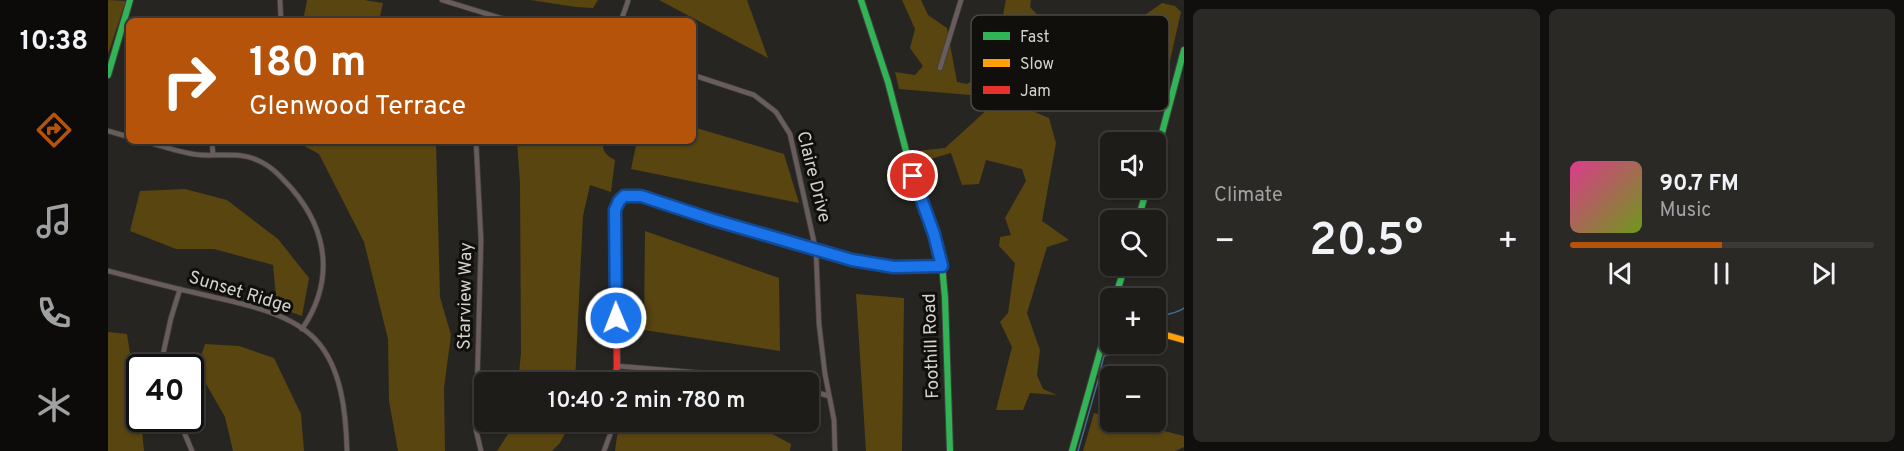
<!DOCTYPE html>
<meta charset="utf-8">
<style>
body{margin:0;font-family:Overpass,sans-serif;background:#2a2926;color:#f1f3f6;height:100vh;display:flex;flex-direction:column;font-size:22px;white-space:nowrap}
*{box-sizing:border-box;margin:0}
p{font-size:20px;color:#a0a1a2}
.icon{flex:none;width:33px;height:33px;fill:none;stroke:currentColor;stroke-width:2;stroke-linecap:round;stroke-linejoin:round}
.map{position:relative;flex:1;overflow:hidden}
.side{display:flex;flex-direction:column;gap:9px;padding:9px;background:#100f0e;width:720px}
.side>*{flex:none}
.guide{position:absolute;left:18px;top:18px;width:570px;height:126px;border-radius:9px;box-shadow:0 2px 4px #0004,0 0 0 2px #3b3a38;background:#b45309;color:#fff;overflow:hidden}
.fabs{position:absolute;left:992px;top:132px;display:grid;gap:12px}
.fabs a{display:grid;place-items:center;width:66px;height:66px;border-radius:9px;background:#1d1c19;box-shadow:0 2px 4px #0004,0 0 0 2px #3b3a38;font-size:30px}
.speed{position:absolute;left:18px;top:354px;display:flex;gap:12px;font-size:30px;font-weight:700;text-align:center}
.speed>*{display:grid;place-content:center;width:78px;height:78px;border-radius:50%;background:#1d1c19;box-shadow:0 2px 4px #0004,0 0 0 2px #3b3a38;line-height:1}
.speed .limit{border:3px solid #111;border-radius:9px;background:#fff;color:#111}
.pin{position:absolute;display:grid;place-items:center;width:51px;height:51px;color:#fff;margin:-26px;border:3px solid #fff;border-radius:50%;box-shadow:0 2px 6px #0007}
.me{position:absolute;width:66px;margin:-33px;rotate:359deg;stroke-linejoin:round;filter:drop-shadow(0 0 4px #0008)}
.turn{display:flex;align-items:center;gap:21px;height:126px;padding:0 24px;font-size:27px}
.turn .icon{width:78px;height:78px;stroke-width:2.5}
.turn b{display:block;font-size:42px;line-height:51px}
.big{font-size:45px;font-weight:600;line-height:1.1}
.side .card{flex:1;display:flex;flex-direction:column;justify-content:center;gap:9px;min-width:0;padding:0 21px;border-radius:9px;background:#2a2926}
.song{display:flex;align-items:center;gap:18px}
.cover{width:72px;height:72px;border-radius:9px;background:linear-gradient(135deg,hsl(330 70% 55%),hsl(80 70% 35%))}
.played{height:6px;border-radius:3px;background:linear-gradient(90deg,#b45309 50%,#3b3a38 50%)}
.keys{display:flex;justify-content:space-around;direction:ltr}
.heat{display:flex;justify-content:space-between;align-items:center;font-size:33px;direction:ltr}
.side .tiles{flex:1;display:grid;gap:9px;grid-template-columns:repeat(2,1fr)}
.trip{position:absolute;left:366px;top:372px;width:345px;height:60px;border-radius:9px;background:#1d1c19;box-shadow:0 2px 4px #0004,0 0 0 2px #3b3a38;font-weight:600;line-height:60px;text-align:center}
main{display:flex;flex:1;min-height:0}
.menu{display:flex;flex-direction:column;width:108px;justify-content:space-around;align-items:center;background:#0c0b0a;color:#a0a1a2}
.menu .icon{width:42px;height:42px}
.menu .selected{color:#b45309}
.menu b{font-size:27px;color:#f1f3f6}
.map>svg:first-child{display:block}
</style>
<main>
<nav class="menu">
<b>10:38</b>
<svg class="icon selected" aria-label="directions" viewBox="0 0 24 24"><path d="M12 3l9 9-9 9-9-9zM9 14v-3h6M13 9l2 2-2 2"/></svg>
<svg class="icon" aria-label="music" viewBox="0 0 24 24"><path d="M9 18V5l10-2v13"/><circle cx="6" cy="18" r="3"/><circle cx="16" cy="16" r="3"/></svg>
<svg class="icon" aria-label="phone" viewBox="0 0 24 24"><path d="M5 4h4l2 5-3 2q2 4 5 5l2-3 5 2v4C11 20 4 13 5 4z"/></svg>
<svg class="icon" aria-label="climate" viewBox="0 0 24 24"><path d="M12 3v18M4 7l16 10M4 17L20 7"/></svg>
</nav>
<div class="map">
<svg width="1076" height="451" viewBox="0 0 1076 451">
<rect width="100%" height="100%" fill="#272521"/>
<!-- green -->
<path fill="#584510" d="M0 0 18 1 0 54Z
M199 0H256L275 3 271 21H195Z
M422 0H490L485 8 468 7Z
M551 0H639L660 58Z
M794 0H813L820 15 839 28 849 82 859 84 884 68 898 0H923L922 7 951 38 987 20 1034 17 1054 3 1067 6 1073 12 1061 65 1056 70 964 64 914 93 915 107 941 118 948 143 934 221 961 240 939 247 919 313 932 350 929 375 935 389 949 395 922 393 915 410H888L904 347 892 322 900 313 907 263 891 246 892 237 903 235 897 218 918 181 914 169 878 160 871 184 854 185 843 153 812 162 809 151 837 148 881 108 874 96 791 89 787 72 807 75 815 66 802 48 807 29Z
M585 127 676 154 691 203 523 169 529 141H585Z
M187 141H328L332 297 343 335 336 388 337 451H290L281 401 280 339 256 242 211 154Z
M409 141H495C494 151 498 156 507 160L503 192 482 185 475 216 467 382H410L413 353 412 183Z
M77 189 119 200 170 239 201 278 194 316 169 307 165 265 106 249H68L22 231 32 191Z
M537 231 671 278 672 351 536 330Z
M748 294 796 298 794 451H758Z
M0 332 19 334 32 418 33 419 36 451H0Z
M97 344 131 346 166 358 193 414 196 451H125L117 417 89 368Z
M986 413 1002 417V422H1020L1076 436V447L1067 451H975Z
M403 422H463L452 443 444 451H389L400 434Z
M511 422H642L683 444 682 451H507Z"/>
<g fill="none" stroke-linecap="round" stroke-linejoin="round">
<!-- stream -->
<path stroke="#426c92" stroke-width="1.5" d="M1047 321C1056 312 1067 315 1076 308
M992 371 996 356 1010 353 1019 344
M970 451 991 377"/>
<defs>
<path id="street" d="M172 0 173 21
M334 0 402 21
M513 21 520 1
M832 68 853 0
M585 75 646 95 668 112 682 134 708 251 711 324 717 374 726 420 727 451
M0 131 21 137
M36 141C55 146 75 154 94 155 113 156 132 152 149 160 164 166 174 178 184 189 221 232 226 282 194 329
M104 141 105 155
M368 141 373 240 368 430 373 451
M0 271C28 278 56 286 84 292 123 302 178 309 207 339 234 367 238 414 239 451
M509 366 630 376 665 382
M52 368 63 318 72 289
M700 390 721 396
M70 418 84 451
M496 451 503 432 504 422"/>
<path id="fast" d="M753 0 780 82 808 189 826 234 834 265 837 298 842 451
M0 75 22 0
M1047 159 1076 50
M1030 220 1039 188
M662 238C719 255 774 267 834 265
M1007 298 1017 266
M964 451 1002 316"/>
<path id="slow" d="M1047 332 1076 340"/>
<path id="jam" d="M507 382 509 366 507 210 511 200 520 194 540 198 662 238"/>
</defs>
<!-- street casing -->
<use href="#street" stroke="#42413e" stroke-width="6"/>
<!-- fast casing -->
<use href="#fast" stroke="#42413e" stroke-width="8"/>
<!-- slow casing -->
<use href="#slow" stroke="#42413e" stroke-width="8"/>
<!-- jam casing -->
<use href="#jam" stroke="#42413e" stroke-width="8"/>
<!-- street -->
<use href="#street" stroke="#685c5c" stroke-width="4.5"/>
<!-- fast -->
<use href="#fast" stroke="#30b455" stroke-width="6"/>
<!-- slow -->
<use href="#slow" stroke="#ff9f0a" stroke-width="6"/>
<!-- jam -->
<use href="#jam" stroke="#e5322d" stroke-width="6"/>
</g>
<g fill="none" stroke-linecap="round" stroke-linejoin="round">
<defs>
<path id="route" d="M508 318 507 210 511 201 516 196H533L606 220 744 260 786 267 834 266 826 234 805 176"/>
</defs>
<!-- route casing -->
<use href="#route" stroke="#114b97" stroke-width="15"/>
<!-- route -->
<use href="#route" stroke="#1a73e8" stroke-width="10"/>
</g>
<g text-anchor="middle" dominant-baseline="central" stroke-width="6" stroke-linejoin="round" paint-order="stroke">
<!-- street labels -->
<g font-size="18" fill="#d4d2ce" stroke="#110f0c">
<text transform="translate(705 177) rotate(76)">Claire Drive</text>
<text transform="translate(132 293) rotate(17)">Sunset Ridge</text>
<text transform="translate(358 296) rotate(-89)">Starview Way</text>
<text transform="translate(824 346) rotate(-92)">Foothill Road</text>
</g>
</g>
<!-- legend -->
<rect x="863" y="15" width="198" height="96" rx="9" fill="#110f0c" stroke="#4c4a46" stroke-width="1.5"/>
<rect x="875" y="32" width="27" height="8" fill="#30b455"/>
<rect x="875" y="59" width="27" height="8" fill="#ff9f0a"/>
<rect x="875" y="86" width="27" height="8" fill="#e5322d"/>
<g font-size="16" fill="#d4d2ce">
<text x="912" y="42">Fast</text>
<text x="912" y="69">Slow</text>
<text x="912" y="96">Jam</text>
</g>
</svg>
<div class="fabs">
<a><svg class="icon" aria-label="sound" viewBox="0 0 24 24"><path d="M4 9h4l5-4v14l-5-4H4zM17 9q2 3 0 6"/></svg></a>
<a><svg class="icon" aria-label="search" viewBox="0 0 24 24"><circle cx="10" cy="10" r="6"/><path d="M15 15l6 6"/></svg></a>
<a>+</a>
<a>−</a>
</div>
<div class="speed"><div class="limit">40</div></div>
<div class="pin" style="left:805px;top:176px;background:#d93025"><svg class="icon" aria-label="arrive" viewBox="0 0 24 24"><path d="M6 21V4h12l-3 4 3 4H6"/></svg></div>
<svg class="me" style="left:508px;top:318px" viewBox="-20 -20 40 40"><circle r="17" fill="#1a73e8" stroke="#fff" stroke-width="3"/><path d="M0-11L8 9 0 5-8 9z" fill="#fff"/></svg>
<div class="trip">10:40 · 2 min · 780 m</div>
<div class="guide">
<div class="turn"><svg class="icon" aria-label="right" viewBox="0 0 24 24"><path d="M7 20v-9h11M14 6l5 5-5 5"/></svg><div><b>180 m</b>Glenwood Terrace</div></div>
</div>
</div>
<section class="side">
<div class="tiles">
<div class="card"><p>Climate</p>
<div class="heat"><a>−</a><b class="big">20.5°</b><a>+</a></div>
</div>
<div class="card">
<div class="song"><i class="cover"></i><div><b>90.7 FM</b><p>Music</p></div></div>
<div class="played"></div>
<div class="keys"><svg class="icon" aria-label="previous" viewBox="0 0 24 24"><path d="M18 5L8 12l10 7zM5 5v14"/></svg><svg class="icon" aria-label="pause" viewBox="0 0 24 24"><path d="M8 5v14M16 5v14"/></svg><svg class="icon" aria-label="next" viewBox="0 0 24 24"><path d="M6 5l10 7-10 7zM19 5v14"/></svg></div>
</div>
</div>
</section>
</main>
